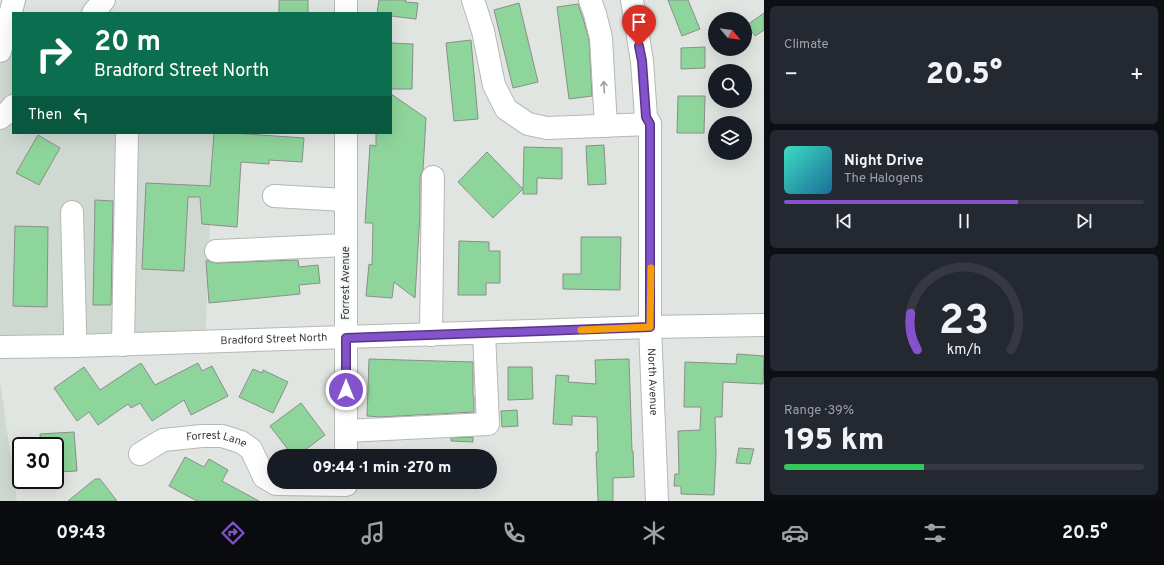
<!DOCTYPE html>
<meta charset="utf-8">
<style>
body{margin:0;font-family:Overpass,sans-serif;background:#242831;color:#f1f3f6;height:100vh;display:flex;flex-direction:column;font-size:15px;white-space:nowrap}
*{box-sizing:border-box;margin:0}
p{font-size:13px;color:#9ea1a6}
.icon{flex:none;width:22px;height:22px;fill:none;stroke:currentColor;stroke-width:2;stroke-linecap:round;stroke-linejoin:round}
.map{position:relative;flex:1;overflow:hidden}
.side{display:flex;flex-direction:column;gap:6px;padding:6px;background:#0d0f14;width:400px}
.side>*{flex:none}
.banner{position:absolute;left:12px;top:12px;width:380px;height:122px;border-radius:0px;box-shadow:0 4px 16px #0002;background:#0b6e4f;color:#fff;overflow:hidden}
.needle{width:26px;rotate:119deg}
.tools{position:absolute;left:708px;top:12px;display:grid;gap:8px}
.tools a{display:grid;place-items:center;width:44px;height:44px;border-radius:50%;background:#171b24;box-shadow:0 4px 16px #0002;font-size:20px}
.speed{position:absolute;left:12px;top:437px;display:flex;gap:8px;font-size:20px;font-weight:700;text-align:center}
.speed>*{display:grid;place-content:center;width:52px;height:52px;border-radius:50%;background:#171b24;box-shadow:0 4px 16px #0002;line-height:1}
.speed .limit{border:2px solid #111;border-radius:6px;background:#fff;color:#111}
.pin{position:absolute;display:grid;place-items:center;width:34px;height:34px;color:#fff;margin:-41px -17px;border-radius:50% 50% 50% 0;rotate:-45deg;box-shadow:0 0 4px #0007}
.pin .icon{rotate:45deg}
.me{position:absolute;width:44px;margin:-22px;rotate:0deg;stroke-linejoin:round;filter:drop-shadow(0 0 3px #0008)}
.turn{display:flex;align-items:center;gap:14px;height:84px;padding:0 16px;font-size:18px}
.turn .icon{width:52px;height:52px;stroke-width:2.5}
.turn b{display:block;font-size:28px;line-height:34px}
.then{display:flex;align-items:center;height:38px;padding:0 16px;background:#0003;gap:8px;font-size:15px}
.big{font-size:30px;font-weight:800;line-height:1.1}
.side .widget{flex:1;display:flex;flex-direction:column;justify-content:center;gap:6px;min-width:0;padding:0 14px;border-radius:6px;background:#242831}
.side .dial{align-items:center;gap:0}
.dial svg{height:104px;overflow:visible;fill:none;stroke:#363941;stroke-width:7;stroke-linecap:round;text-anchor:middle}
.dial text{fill:#f1f3f6;stroke:none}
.song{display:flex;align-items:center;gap:12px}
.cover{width:48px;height:48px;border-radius:6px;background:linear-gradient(135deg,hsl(170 70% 55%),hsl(200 70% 35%))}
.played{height:4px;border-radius:2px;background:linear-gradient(90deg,#8453cb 65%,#363941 65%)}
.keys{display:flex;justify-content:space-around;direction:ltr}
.heat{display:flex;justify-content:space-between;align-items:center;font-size:22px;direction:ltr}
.charge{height:6px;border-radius:3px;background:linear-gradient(90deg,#34c759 39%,#363941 0)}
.trip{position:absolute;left:267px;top:449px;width:230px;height:40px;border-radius:20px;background:#171b24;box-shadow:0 4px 16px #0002;font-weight:800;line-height:40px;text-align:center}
.dock{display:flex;height:64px;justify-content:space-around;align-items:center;background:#090b0e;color:#9ea1a6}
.dock .icon{width:28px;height:28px}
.dock .on{color:#8453cb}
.dock b{font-size:18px;color:#f1f3f6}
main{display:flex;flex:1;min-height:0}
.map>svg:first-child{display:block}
</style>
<main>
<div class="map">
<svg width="764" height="501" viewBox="0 0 764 501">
<rect width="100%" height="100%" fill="#e1e5e1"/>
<!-- built -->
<path fill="#cfd9d1" d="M13 17V133H214L205 346 0 345V50Z
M0 381 17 501H0Z"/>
<!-- building -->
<path fill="#8ed59b" stroke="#8a8e8b" d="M279 0H308V13H279Z
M379 0H406L405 2 418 3 416 19 391 16V13H377Z
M668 0H688L700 29 682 36Z
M519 3 538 82 513 88 494 10Z
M578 4 583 18 589 40 592 96 569 99 557 7Z
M764 13V30L755 36 747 25Z
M471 40 478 119 454 121 446 43Z
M391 43 413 44 412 89H391Z
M705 47V68L681 69V48Z
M391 94 426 118 423 170 420 177V214L415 298 394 282 392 298 366 296 369 264 372 265 373 223H365L370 145 376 146V133H391Z
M678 96H705L704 133H677Z
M214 133H233L304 138 302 162 269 160V164L241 162 237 227 202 224 200 197H188L184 271 142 269 146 183 210 186Z
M38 135 60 148 39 185 16 173Z
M604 145 606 184 588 185 586 146Z
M524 147 562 148V179L537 178V194H523V189L493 218 458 182 487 152 523 189Z
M95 200 113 201 111 305H93Z
M15 226 48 227 47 307 13 306Z
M581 237H621L620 290 563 289V274H581Z
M459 241 489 242V251H500V283H486V295H458Z
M208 260 211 262 217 263 298 260 299 267 318 265 320 283 299 285 300 294 209 303 206 261Z
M737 354 764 356 763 384 723 382 722 417H715L716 455 714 495 681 494V486H674L675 474H679L678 431 700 430 701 407H684L685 362 736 364Z
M369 359 473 362V396H474V412L380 417 367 416Z
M629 359 632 451H633L634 477 613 478V501H598L596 452H598L597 417 572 416V425L553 424 556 375 569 376 568 382 596 384 595 360Z
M141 363 155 385 198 363 202 371 212 366 228 396 191 415 184 400 152 421 140 403 131 408 128 404 98 425 89 412 77 421 54 388 84 367 100 390Z
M508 367H532L533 399 508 400Z
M253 369 262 373 263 370 288 382 273 413 239 397Z
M301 403 325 435 297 456H293L270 426Z
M517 410 518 426 502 427 501 411Z
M74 432 77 471 55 472V446H41L40 434Z
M473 437V442L451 441V438Z
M739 448 754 449 750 464 736 463Z
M185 457 204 467 209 459 228 470 222 481 259 501H197L169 486Z
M95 479H100L117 501H68Z"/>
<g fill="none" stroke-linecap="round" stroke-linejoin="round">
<defs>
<g id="minor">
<path d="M473 0 483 31 494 85 506 109 528 124 547 128 650 124"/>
<path d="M590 0 595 14 601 38 606 126"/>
<path id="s1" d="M632 0 642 61 646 117 650 124V327L657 501"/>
<path d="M93 13 104 0"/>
<path d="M346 13V0"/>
<path d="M0 51 14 0"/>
<path d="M0 118 9 111 13 106"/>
<path d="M346 133V456"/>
<path d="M274 196 345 200"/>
<path d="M72 212 75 329V346"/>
<path d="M216 251 346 245"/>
<path d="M431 335 433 177"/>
<path d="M123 345 127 133"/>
<path id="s2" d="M0 347 75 346 650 327 764 325"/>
<path d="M346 431 488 424 484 333"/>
<path id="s3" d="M140 454 163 440 202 436H222L241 442 251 449 264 477 276 484 346 485"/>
</g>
</defs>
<!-- minor casing -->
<use href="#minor" stroke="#b5b8b5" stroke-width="24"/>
<!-- minor -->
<use href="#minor" stroke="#fff" stroke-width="22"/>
</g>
<!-- one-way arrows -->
<defs><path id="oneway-shaft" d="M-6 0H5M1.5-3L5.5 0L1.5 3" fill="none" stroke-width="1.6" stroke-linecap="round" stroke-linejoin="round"/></defs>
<use stroke="#9d9e9e" href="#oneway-shaft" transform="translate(604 87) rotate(-94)"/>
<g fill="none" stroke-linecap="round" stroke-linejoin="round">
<defs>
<path id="route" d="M346 390V338L650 327V124L646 117 642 61 639 46"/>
</defs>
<!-- route casing -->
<use href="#route" stroke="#563684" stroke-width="10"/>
<!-- route -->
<use href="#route" stroke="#8453cb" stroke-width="7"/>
<!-- slow -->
<path stroke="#f59e0b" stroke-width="7" d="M581 330 650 327 651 268"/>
</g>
<g text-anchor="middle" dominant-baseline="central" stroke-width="3.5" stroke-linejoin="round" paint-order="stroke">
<!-- street labels -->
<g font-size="11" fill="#3b3d3c" stroke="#eef2ee">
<text transform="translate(346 283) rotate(-90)">Forrest Avenue</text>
<text stroke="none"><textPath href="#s2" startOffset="274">Bradford Street North</textPath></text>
<text stroke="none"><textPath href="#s1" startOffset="384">North Avenue</textPath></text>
<text stroke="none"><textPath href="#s3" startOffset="81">Forrest Lane</textPath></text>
</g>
</g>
</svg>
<div class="tools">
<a><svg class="needle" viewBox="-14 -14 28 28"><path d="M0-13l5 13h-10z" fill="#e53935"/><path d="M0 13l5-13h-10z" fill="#9ea1a6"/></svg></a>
<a><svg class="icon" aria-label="search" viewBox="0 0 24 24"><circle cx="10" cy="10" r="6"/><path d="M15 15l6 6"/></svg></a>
<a><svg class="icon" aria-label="layers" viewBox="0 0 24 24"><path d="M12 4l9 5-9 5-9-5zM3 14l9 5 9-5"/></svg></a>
</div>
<div class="speed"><div class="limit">30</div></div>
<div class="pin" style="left:639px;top:46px;background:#d93025"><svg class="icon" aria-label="arrive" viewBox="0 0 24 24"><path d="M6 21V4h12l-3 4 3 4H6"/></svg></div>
<svg class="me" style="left:346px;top:390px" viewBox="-20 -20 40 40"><circle r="17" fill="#8453cb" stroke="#fff" stroke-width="3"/><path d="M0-11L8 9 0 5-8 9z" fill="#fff"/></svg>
<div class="trip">09:44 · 1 min · 270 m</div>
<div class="banner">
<div class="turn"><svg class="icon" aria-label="right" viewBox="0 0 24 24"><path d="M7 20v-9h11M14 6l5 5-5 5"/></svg><div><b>20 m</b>Bradford Street North</div></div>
<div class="then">Then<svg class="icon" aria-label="left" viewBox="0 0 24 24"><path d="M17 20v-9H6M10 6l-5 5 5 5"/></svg></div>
</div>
</div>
<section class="side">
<div class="widget"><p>Climate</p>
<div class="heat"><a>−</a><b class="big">20.5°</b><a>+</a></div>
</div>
<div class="widget">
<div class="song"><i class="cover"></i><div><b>Night Drive</b><p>The Halogens</p></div></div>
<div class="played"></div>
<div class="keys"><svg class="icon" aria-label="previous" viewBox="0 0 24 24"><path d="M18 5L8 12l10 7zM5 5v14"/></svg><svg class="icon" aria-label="pause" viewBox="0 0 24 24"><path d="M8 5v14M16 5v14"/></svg><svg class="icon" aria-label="next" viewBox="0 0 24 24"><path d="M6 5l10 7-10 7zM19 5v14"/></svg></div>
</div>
<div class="widget dial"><svg viewBox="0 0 100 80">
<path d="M14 69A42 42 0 1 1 86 69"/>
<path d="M14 69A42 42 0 0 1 9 41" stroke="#8453cb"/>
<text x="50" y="56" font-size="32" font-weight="700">23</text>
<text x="50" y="72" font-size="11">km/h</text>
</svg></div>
<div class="widget"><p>Range · 39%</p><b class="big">195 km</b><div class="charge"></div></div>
</section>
</main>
<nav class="dock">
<b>09:43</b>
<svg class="icon on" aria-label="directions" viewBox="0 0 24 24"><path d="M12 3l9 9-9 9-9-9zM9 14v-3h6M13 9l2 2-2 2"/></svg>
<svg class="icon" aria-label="music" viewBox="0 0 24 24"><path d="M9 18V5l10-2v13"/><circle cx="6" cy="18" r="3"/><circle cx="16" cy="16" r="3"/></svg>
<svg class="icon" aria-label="phone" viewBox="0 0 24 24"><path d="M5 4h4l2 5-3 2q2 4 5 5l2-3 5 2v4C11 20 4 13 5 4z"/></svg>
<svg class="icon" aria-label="climate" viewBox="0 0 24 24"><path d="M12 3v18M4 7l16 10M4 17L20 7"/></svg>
<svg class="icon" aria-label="car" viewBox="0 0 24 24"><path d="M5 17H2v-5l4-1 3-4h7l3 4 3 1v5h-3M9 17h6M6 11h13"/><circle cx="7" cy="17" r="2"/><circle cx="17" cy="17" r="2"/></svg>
<svg class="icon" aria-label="filters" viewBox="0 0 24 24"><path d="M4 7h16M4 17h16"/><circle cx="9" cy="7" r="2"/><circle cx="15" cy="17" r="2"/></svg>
<b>20.5°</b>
</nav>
